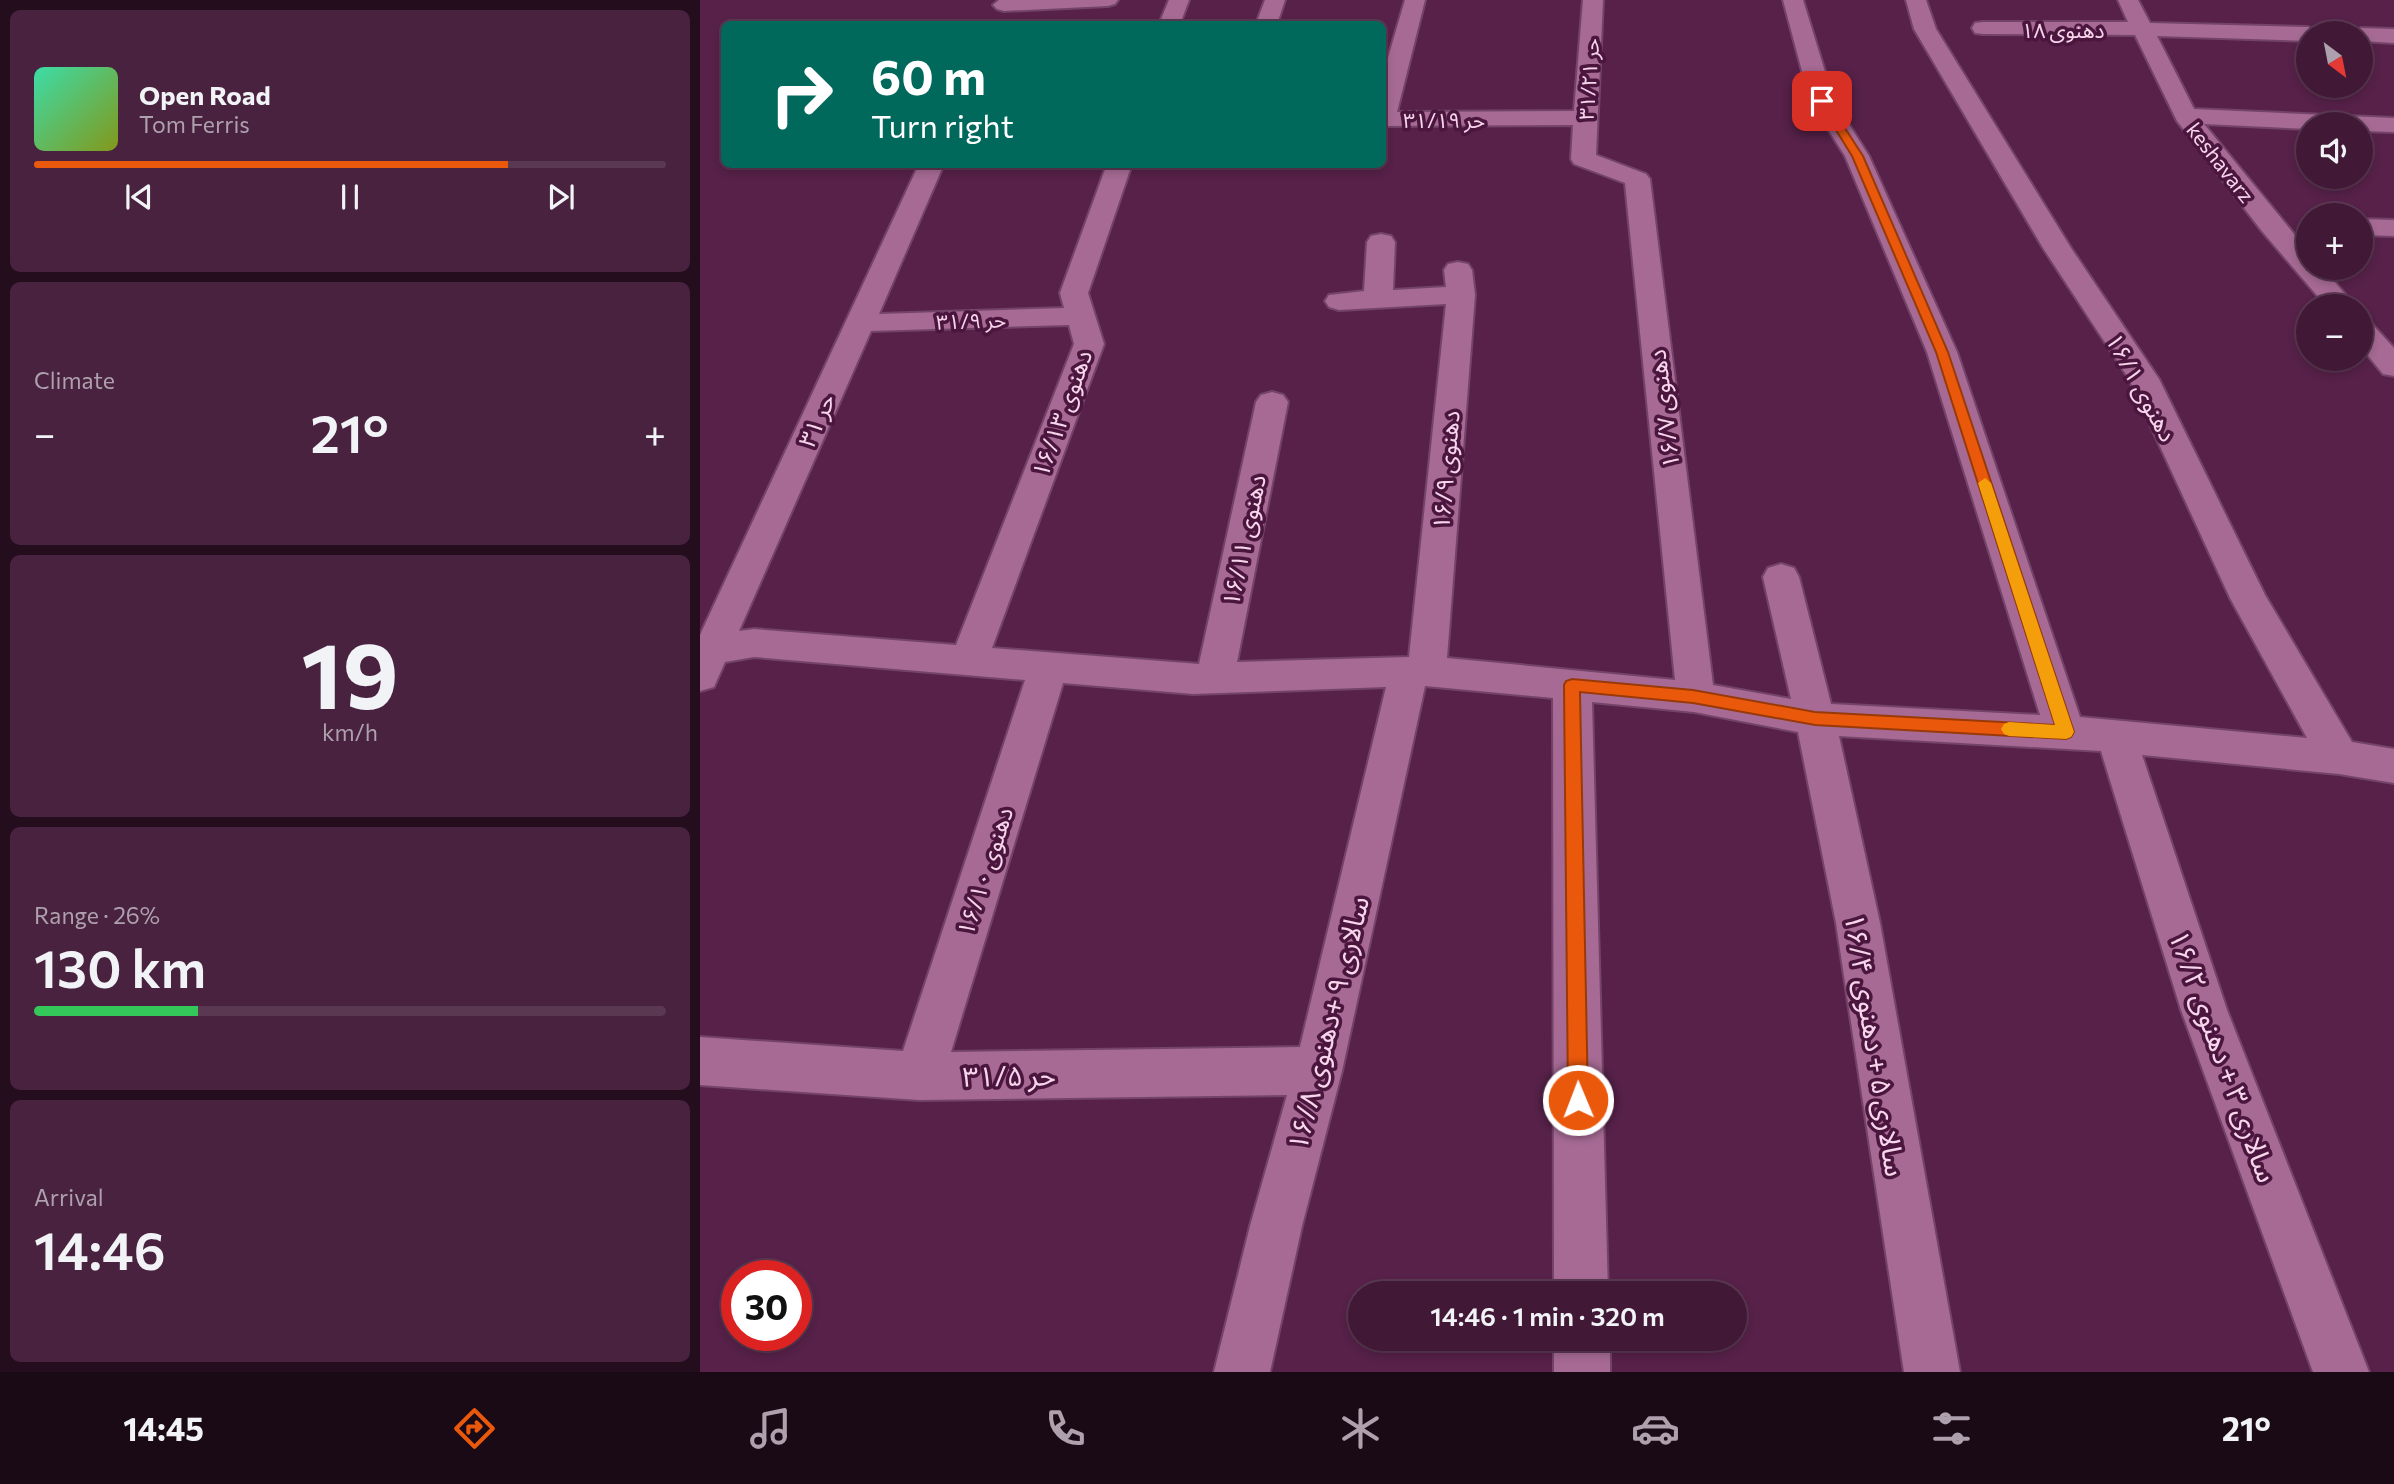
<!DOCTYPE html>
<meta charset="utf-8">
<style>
body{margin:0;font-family:Commissioner,"Noto Sans Arabic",sans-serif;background:#48223f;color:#f1f3f6;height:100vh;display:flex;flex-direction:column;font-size:26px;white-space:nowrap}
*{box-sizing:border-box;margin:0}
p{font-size:23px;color:#aea0ad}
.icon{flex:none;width:38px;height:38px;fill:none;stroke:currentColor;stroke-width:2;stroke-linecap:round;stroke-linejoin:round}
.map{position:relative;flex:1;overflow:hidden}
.sheet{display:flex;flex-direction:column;gap:10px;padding:10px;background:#240e1e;width:700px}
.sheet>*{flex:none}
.hud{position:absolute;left:21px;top:21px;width:665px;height:147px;border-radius:10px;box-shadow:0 4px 10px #0003,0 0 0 2px #5a3852;background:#00695c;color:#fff;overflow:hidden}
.needle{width:46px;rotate:148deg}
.tools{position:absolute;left:1596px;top:21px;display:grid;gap:14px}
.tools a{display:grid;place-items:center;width:77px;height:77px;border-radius:50%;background:#411937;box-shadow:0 4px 10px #0003,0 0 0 2px #5a3852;font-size:35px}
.speed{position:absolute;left:21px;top:1260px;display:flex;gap:14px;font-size:35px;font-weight:700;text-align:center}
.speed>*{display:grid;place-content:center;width:91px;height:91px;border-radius:50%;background:#411937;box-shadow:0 4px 10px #0003,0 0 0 2px #5a3852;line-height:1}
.speed .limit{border:10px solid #d22;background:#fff;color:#111}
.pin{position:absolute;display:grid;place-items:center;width:60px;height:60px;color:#fff;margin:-30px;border-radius:14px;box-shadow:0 4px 10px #0006}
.me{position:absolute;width:77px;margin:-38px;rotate:359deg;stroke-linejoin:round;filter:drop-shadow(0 0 5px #0008)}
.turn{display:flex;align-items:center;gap:24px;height:147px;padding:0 35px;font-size:32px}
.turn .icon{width:91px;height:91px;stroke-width:2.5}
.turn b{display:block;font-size:49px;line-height:60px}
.big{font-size:52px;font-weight:600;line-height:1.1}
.sheet .tile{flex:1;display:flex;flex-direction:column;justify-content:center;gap:10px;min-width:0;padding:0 24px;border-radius:10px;background:#48223f}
.sheet .dial{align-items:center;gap:0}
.dial b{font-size:91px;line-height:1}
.song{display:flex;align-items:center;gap:21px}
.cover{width:84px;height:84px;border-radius:10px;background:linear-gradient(135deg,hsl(160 70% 55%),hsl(70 70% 35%))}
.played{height:7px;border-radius:4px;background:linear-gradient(90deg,#ea580c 75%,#5a3852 75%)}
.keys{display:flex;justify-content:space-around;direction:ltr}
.heat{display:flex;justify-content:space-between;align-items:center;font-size:38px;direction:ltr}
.charge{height:10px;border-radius:5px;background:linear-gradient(90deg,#34c759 26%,#5a3852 0)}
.trip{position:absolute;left:648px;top:1281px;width:399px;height:70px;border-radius:35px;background:#411937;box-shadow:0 4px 10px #0003,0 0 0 2px #5a3852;font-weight:600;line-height:70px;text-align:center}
.menu{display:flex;height:112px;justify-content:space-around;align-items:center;background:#1a0a16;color:#aea0ad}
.menu .icon{width:49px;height:49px}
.menu .selected{color:#ea580c}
.menu b{font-size:32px;color:#f1f3f6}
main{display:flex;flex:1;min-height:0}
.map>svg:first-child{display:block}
</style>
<main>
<section class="sheet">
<div class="tile">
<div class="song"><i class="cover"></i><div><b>Open Road</b><p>Tom Ferris</p></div></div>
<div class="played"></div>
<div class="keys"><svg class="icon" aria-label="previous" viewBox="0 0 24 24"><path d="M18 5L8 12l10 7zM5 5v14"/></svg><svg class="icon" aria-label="pause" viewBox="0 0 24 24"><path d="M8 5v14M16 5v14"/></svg><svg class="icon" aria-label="next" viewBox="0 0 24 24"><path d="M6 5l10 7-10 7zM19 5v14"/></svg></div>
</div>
<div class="tile"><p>Climate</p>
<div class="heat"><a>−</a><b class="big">21°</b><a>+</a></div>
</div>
<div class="tile dial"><b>19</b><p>km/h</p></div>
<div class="tile"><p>Range · 26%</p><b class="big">130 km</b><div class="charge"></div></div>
<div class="tile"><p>Arrival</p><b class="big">14:46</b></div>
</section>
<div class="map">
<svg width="1694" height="1372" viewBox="0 0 1694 1372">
<rect width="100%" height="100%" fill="#572149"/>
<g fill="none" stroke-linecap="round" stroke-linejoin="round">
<defs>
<path id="minor" d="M418 0 415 4 408 6 304 11 297 9 293 5 299 0Z
M469 0H489L480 24H459Z
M565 0H585L577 24H556Z
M705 0H725L697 112 874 111 883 0H903L896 155 946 174 950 179 1013 685 1091 699 1063 577 1068 568 1081 564 1094 568 1099 577 1131 704 1340 715 1227 352 1145 156 1110 101 1083 0H1103L1134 101 1169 156 1257 352 1380 717 1607 738 1530 598 1429 379 1343 248 1214 29 1206 0H1226L1236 29 1371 248 1459 379 1565 595 1652 742 1694 749V783L1639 774 1442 755 1527 1010 1669 1372H1613L1481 1010 1401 751 1139 736 1180 923 1260 1372H1204L1136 923 1098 732 994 712 892 702 908 1293H854L853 698 725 686 642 1071 602 1226 570 1372H514L550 1226 587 1095 219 1100 0 1085V1037L203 1051 325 680 54 657 25 662 14 687 0 691V635L219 164H244L179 314 364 308 360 293 407 164H432L388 293 404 344 292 648 499 664 556 402 561 395 572 392 583 395 588 402 537 662 709 657 746 304 639 310 629 307 625 301 629 295 664 291 667 242 671 236 681 234 691 236 695 242 693 290 746 287 744 270 748 264 758 262 768 264 772 270 775 295 747 658 975 680 925 183 874 164 871 159 873 125 682 126V78ZM369 325 374 344 256 645 54 629 39 631 171 331ZM363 683 493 694 686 687 600 1047 251 1052Z
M1418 0H1438L1450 23 1608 27 1618 33H1608V41L1457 36 1494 109 1694 118V132L1661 131V124H1608V129L1504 124 1608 251V268H1623L1655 306H1626L1561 230 1477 121 1435 35 1283 34 1275 33 1272 28 1275 23 1283 22H1428Z
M1661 28 1694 29V43L1661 41V33H1651Z
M1661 219 1694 220V236L1661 235Z
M1661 320 1671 323 1694 348V376L1683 374 1661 347Z
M854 1339H910V1372H854Z"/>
</defs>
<!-- minor casing -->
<use href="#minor" stroke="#734368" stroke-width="4"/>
<!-- minor -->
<use href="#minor" fill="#a66a94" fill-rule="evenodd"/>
</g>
<!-- route -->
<path fill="#ea580c" stroke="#983908" stroke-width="2" d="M1119 99H1126L1163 156 1248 352 1374 732 1371 737 1366 739 1115 725 993 703 880 692 888 1100 885 1107 878 1110 871 1107 868 1100 864 685 866 681 872 679 993 690 1115 712 1355 725 1236 352 1152 156 1118 101Z"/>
<!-- slow -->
<path fill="#f59e0b" d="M1285 478 1291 483 1374 732 1371 737 1366 739 1309 736 1304 734 1301 729 1304 724 1309 722 1355 725 1278 483Z"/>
<g text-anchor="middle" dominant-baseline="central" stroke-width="7" stroke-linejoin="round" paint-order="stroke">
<!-- far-street labels -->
<g font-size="21" fill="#f7d5ec" stroke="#4b163e">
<text x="1363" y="29">دهنوی ۱۸</text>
<text transform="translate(888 79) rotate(-86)">حر ۳۱/۲۱</text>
<text x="744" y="119">حر ۳۱/۱۹</text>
<text transform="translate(1521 162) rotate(52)">keshavarz</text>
<text transform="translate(271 320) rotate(-2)">حر ۳۱/۹</text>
</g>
<!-- street labels -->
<g font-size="24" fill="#f7d5ec" stroke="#4b163e">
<text transform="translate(1442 387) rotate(61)">دهنوی ۱۶/۱</text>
<text transform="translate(963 409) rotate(-97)">دهنوی ۱۶/۷</text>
<text transform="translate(361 413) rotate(-70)">دهنوی ۱۶/۱۳</text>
<text transform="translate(116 420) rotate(-66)">حر ۳۱</text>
<text transform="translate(745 470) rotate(-85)">دهنوی ۱۶/۹</text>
<text transform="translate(543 540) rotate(-78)">دهنوی ۱۶/۱۱</text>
<text transform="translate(284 871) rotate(-72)">دهنوی ۱۶/۱۰</text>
</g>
<!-- near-street labels -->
<g font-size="28" fill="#f7d5ec" stroke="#4b163e">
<text transform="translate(627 1023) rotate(-76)">سالاری ۹ +دهنوی ۱۶/۸</text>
<text transform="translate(1176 1045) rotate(81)">سالاری ۵ + دهنوی ۱۶/۴</text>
<text transform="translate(1524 1056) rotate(70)">سالاری ۳ + دهنوی ۱۶/۲</text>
<text transform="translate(309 1075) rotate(-1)">حر ۳۱/۵</text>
</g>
</g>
</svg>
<div class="tools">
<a><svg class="needle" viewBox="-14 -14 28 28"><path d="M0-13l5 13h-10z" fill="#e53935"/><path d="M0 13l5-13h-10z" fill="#aea0ad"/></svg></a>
<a><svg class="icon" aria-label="sound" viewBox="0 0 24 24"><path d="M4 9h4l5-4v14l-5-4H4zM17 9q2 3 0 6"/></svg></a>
<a>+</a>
<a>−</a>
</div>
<div class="speed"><div class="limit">30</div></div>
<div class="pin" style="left:1122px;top:101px;background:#d93025"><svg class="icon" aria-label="arrive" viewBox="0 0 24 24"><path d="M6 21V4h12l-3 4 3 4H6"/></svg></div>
<svg class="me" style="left:878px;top:1100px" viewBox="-20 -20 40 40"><circle r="17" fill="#ea580c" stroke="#fff" stroke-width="3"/><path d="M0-11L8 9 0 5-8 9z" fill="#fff"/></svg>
<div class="trip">14:46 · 1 min · 320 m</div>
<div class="hud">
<div class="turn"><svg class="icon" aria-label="right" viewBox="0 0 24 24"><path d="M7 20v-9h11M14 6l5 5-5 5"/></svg><div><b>60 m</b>Turn right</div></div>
</div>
</div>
</main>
<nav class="menu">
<b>14:45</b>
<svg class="icon selected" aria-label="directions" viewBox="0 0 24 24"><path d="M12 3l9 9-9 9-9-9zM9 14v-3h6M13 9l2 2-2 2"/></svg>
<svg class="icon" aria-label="music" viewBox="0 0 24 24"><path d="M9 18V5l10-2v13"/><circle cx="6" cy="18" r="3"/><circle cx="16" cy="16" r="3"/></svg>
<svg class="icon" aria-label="phone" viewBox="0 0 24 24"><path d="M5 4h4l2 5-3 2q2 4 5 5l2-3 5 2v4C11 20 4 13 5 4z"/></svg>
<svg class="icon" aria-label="climate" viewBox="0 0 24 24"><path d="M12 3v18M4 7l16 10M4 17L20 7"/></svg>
<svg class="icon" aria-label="car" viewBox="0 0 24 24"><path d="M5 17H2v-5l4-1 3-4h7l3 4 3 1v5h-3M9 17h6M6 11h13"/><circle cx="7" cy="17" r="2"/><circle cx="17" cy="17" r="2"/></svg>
<svg class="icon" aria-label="filters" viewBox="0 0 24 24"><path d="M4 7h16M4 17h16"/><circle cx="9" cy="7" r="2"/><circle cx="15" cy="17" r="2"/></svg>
<b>21°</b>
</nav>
